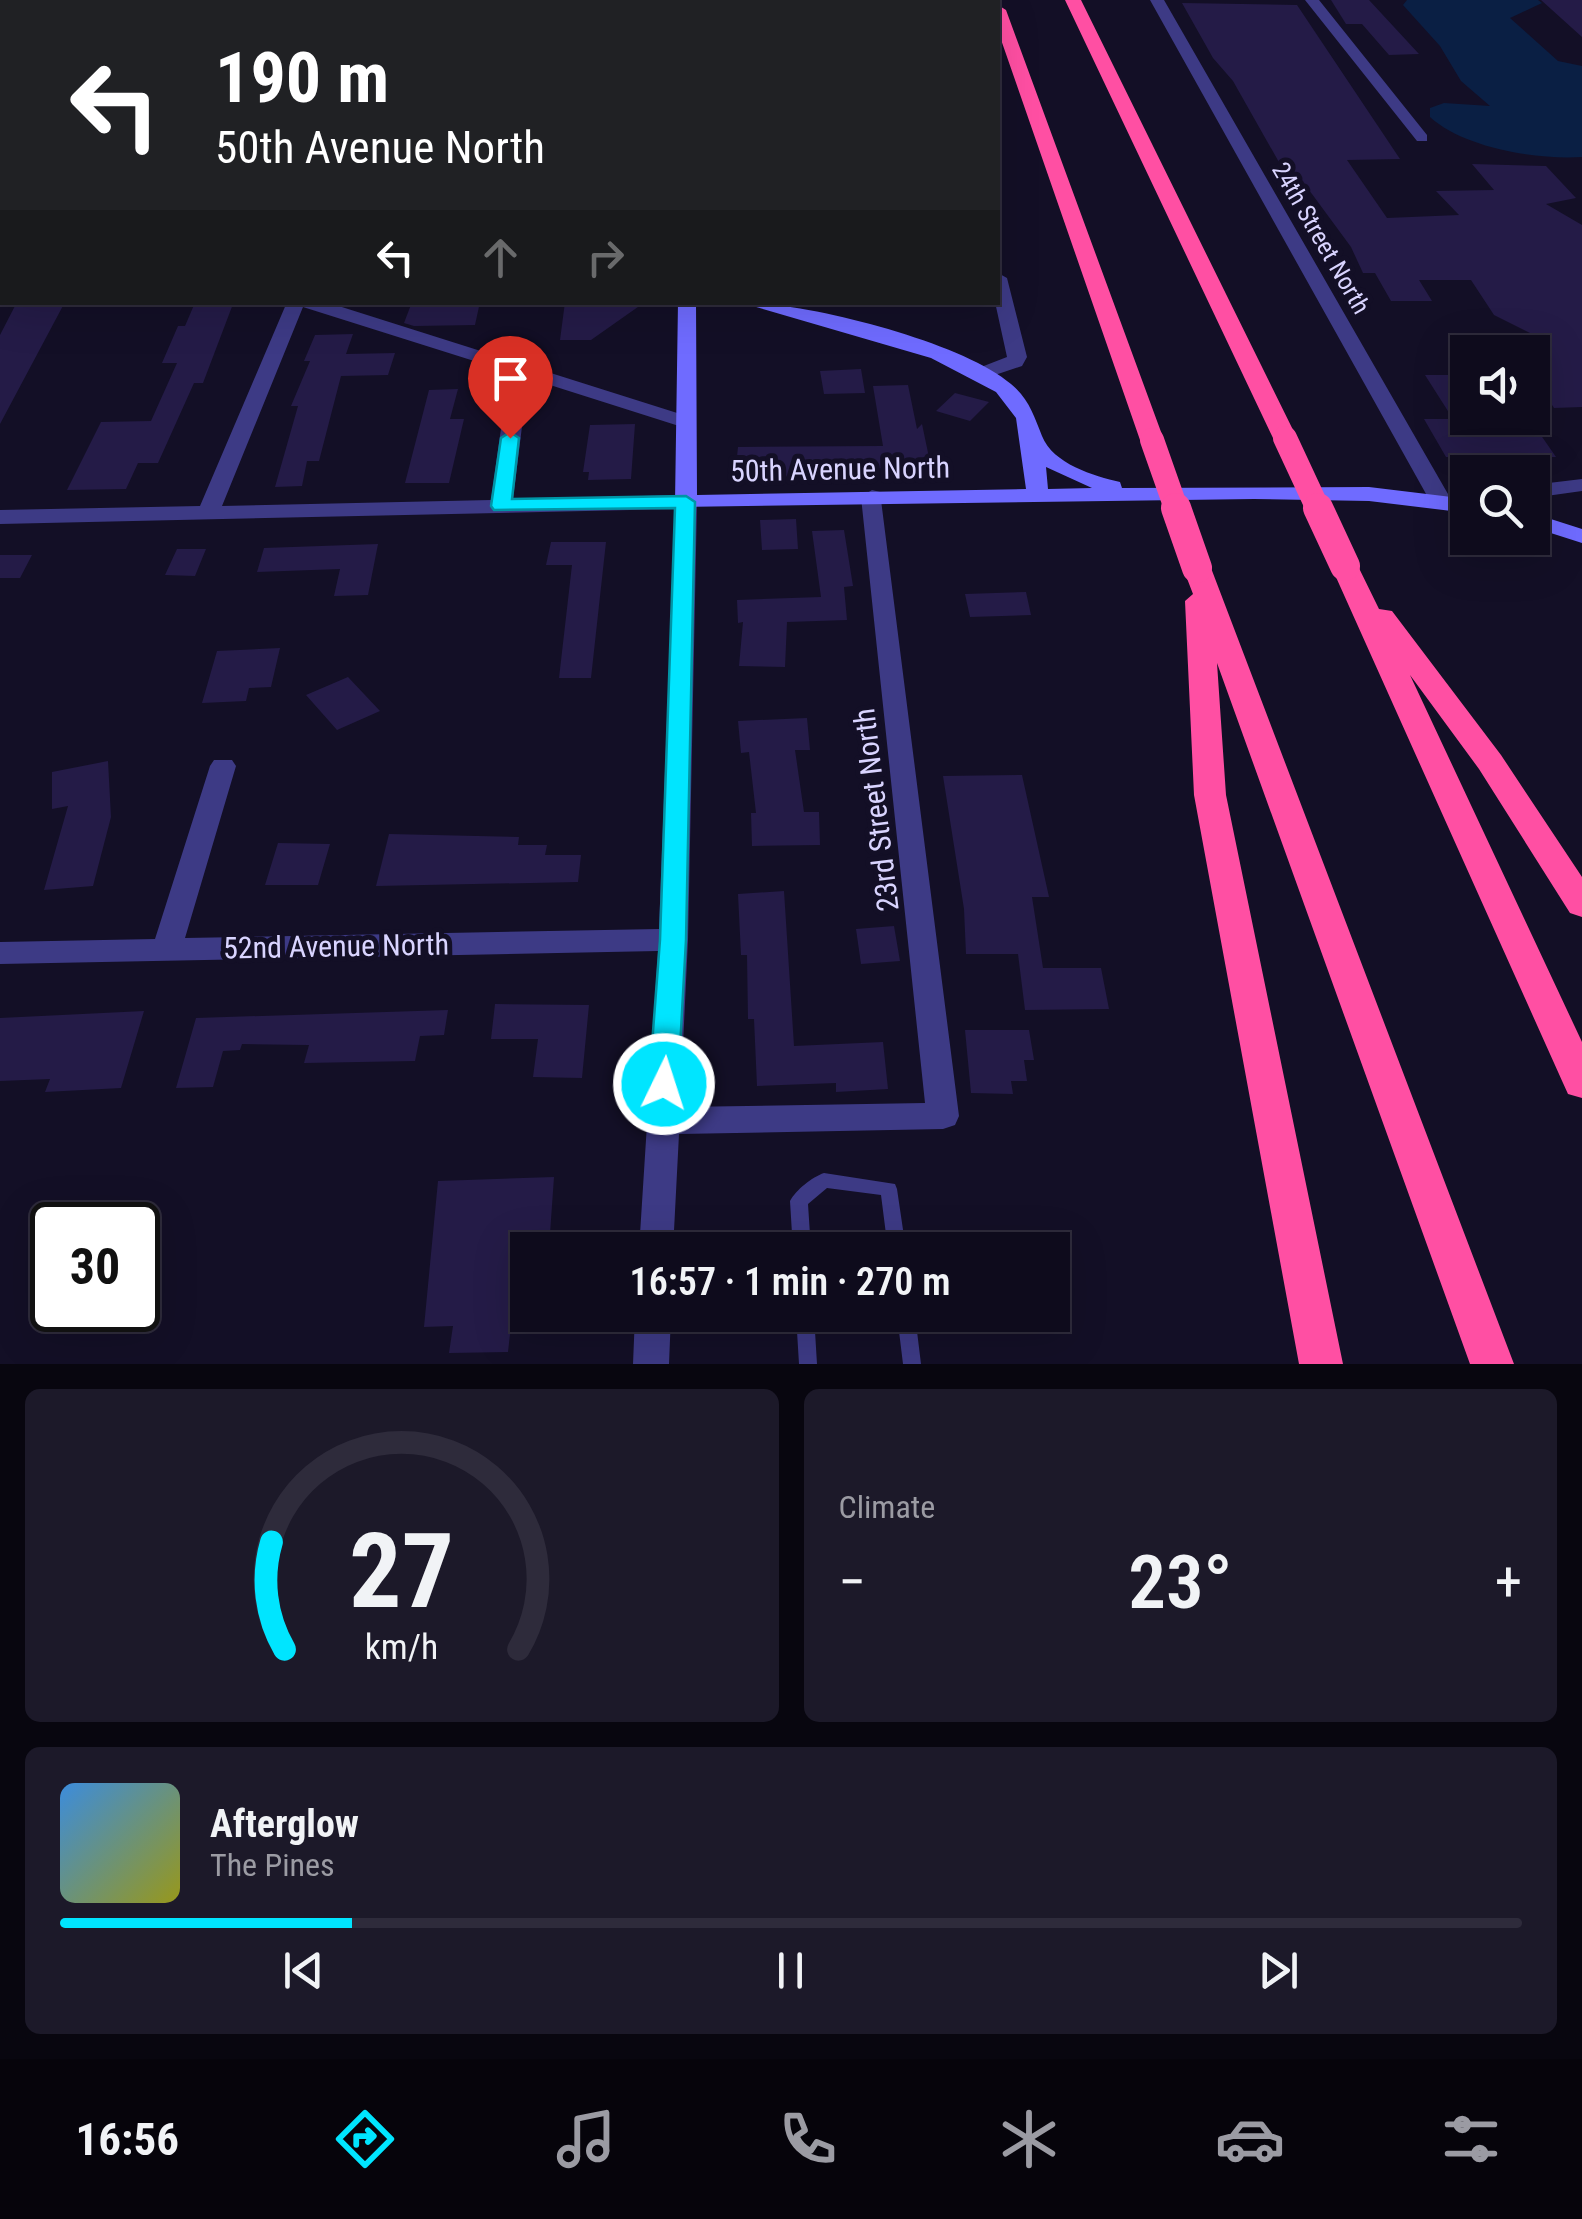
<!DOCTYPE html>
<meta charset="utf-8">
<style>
body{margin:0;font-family:"Roboto Condensed",sans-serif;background:#1c1929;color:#f1f3f6;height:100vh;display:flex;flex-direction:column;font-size:38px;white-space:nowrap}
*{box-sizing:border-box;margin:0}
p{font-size:32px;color:#9b9ba3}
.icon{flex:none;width:55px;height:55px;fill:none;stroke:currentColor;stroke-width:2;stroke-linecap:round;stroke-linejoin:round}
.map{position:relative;height:1364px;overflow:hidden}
.details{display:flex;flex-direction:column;gap:25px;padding:25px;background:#08060f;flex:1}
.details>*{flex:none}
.top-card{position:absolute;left:0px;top:0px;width:1000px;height:305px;box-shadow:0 10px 40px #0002,0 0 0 2px #2e2b3b;background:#202124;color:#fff;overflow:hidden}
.fabs{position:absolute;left:1450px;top:335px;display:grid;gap:20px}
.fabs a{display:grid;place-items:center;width:100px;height:100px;border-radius:0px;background:#0e0b1c;box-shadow:0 10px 40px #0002,0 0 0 2px #2e2b3b;font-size:50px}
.speed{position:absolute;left:30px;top:1202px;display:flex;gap:20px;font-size:50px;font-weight:700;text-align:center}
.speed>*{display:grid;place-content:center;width:130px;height:130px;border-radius:50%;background:#0e0b1c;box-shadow:0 10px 40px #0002,0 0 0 2px #2e2b3b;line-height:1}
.speed .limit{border:5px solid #111;border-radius:15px;background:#fff;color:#111}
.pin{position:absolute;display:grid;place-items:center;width:85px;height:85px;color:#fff;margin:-102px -42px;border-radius:50% 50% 50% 0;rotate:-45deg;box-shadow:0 0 10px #0007}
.pin .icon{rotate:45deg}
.me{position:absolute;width:110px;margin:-55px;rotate:4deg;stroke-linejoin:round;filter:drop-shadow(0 0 8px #0008)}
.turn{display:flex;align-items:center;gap:35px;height:210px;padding:0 50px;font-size:45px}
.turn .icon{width:130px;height:130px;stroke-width:2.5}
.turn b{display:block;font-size:70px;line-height:85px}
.lanes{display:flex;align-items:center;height:95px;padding:0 50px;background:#0003;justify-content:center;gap:50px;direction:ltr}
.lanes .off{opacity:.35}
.big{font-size:75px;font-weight:600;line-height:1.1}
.details .widget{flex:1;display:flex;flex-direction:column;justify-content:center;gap:15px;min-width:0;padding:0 35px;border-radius:15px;background:#1c1929}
.details .dial{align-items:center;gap:0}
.dial svg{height:260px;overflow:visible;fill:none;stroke:#2e2b3b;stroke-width:7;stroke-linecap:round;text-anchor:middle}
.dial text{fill:#f1f3f6;stroke:none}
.song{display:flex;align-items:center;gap:30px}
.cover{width:120px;height:120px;border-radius:15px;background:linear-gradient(135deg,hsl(210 70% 55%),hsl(60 70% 35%))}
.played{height:10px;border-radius:5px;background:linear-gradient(90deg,#00e5ff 20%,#2e2b3b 20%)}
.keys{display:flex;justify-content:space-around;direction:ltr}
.heat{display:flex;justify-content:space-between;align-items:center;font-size:55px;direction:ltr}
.details .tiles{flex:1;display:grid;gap:25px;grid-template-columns:1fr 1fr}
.widget:last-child{grid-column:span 2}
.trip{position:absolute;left:510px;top:1232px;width:560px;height:100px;border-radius:0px;background:#0e0b1c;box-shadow:0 10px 40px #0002,0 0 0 2px #2e2b3b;font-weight:600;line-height:100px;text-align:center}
.tabs{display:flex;height:160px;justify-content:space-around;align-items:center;background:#06040b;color:#9b9ba3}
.tabs .icon{width:70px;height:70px}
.tabs .on{color:#00e5ff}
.tabs b{font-size:45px;color:#f1f3f6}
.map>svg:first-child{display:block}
</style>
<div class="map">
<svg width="1582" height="1364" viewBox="0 0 1582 1364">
<rect width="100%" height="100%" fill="#130f26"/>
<!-- water -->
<path fill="#0a1f44" d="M1407 0H1538L1542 3 1510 18 1558 61 1582 66V157C1537 160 1464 148 1430 117V108L1444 103 1490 106 1461 81 1440 46 1403 5Z"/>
<!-- building -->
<path fill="#241b47" d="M1331 0H1369L1419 54 1389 55 1362 24H1346Z
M1541 0H1582V37Z
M1182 3 1297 5 1400 159 1347 160 1387 218 1459 215 1436 191 1494 190 1472 164 1546 166 1576 198 1546 204 1582 225V407L1554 408 1532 374V334L1494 315 1471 280H1419L1432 301H1391L1375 273H1363L1351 247 1312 194 1306 187H1293L1233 81 1213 58Z
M17 302H65L0 424V335Z
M412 302H480L475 325 414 326 404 323Z
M565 302H645L591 340H560Z
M233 304 203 383H194L158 463H138L126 489 67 490 101 422 151 421 177 363H162L178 326H185L194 305Z
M353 334 346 354 395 353 388 375 341 376 319 461H307L302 486 275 487 298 406H291L310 361H304L315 335Z
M861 369 865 393 824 394 820 371Z
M1425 375H1468V419L1529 418 1556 457H1446L1424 419H1453Z
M908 385 917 429 922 424 931 467 813 470V477L735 476 738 447 883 446 873 386Z
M458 389 450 419H464L449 483H405L429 390Z
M955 393 989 402 970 421 936 411Z
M635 424 631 479 588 480 589 472H583L590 425Z
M796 519 798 549 762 550 760 520Z
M844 530 853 586 844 587 847 620 787 622 785 667 739 666 743 622 738 623 737 600 821 597 812 531Z
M551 542H606L591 678H559L572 565H546Z
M378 544 368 595 334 596 340 569 257 572 264 548Z
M177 549H206L195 576 165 575Z
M0 555H32L20 578H0Z
M1026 592 1031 615 970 617 965 594Z
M280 648 271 687 249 688 246 701 202 703 217 651Z
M348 677 380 711 337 730 306 695Z
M807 718 810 750H795L804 812H819L820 845 752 846 751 813H756L749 752 741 753 738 721Z
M108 761 111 817 93 886 44 890 68 806 52 809V772Z
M1022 775 1049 897H1032L1043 968H1101L1109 1009 1025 1010 1018 954H966L964 909 943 776Z
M389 834 519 837 518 845H547L545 855H581L578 882 376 886Z
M278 843 330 844 318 885H265Z
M784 891 794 1046 883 1042 888 1089 836 1092V1083L757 1086 754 1019H748L747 955H741L738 894Z
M894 926 900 961 861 964 856 929Z
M495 1004 589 1005 582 1078 533 1077 538 1039H491Z
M448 1010 444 1035 420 1036 415 1061 304 1063 309 1045 242 1044 240 1050 223 1051 213 1087 176 1088 196 1018Z
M144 1011 121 1088 45 1092 50 1079 0 1081V1018Z
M965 1030H1029L1034 1060H1024L1027 1081H1011L1013 1094 971 1093Z
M554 1177 549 1248 528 1249V1325H511L508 1352 449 1353 453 1326 424 1327 438 1181Z"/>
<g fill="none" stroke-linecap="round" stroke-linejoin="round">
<!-- lane -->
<path fill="#3d3a85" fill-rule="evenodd" d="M806 0H812V2H806Z
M824 1173 895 1184 897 1189 906 1250H888L881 1195 827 1188 808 1204 811 1250H793L790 1201C796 1190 812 1177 824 1173Z
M796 1315H814L817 1364H799Z
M897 1315H915L921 1364H903Z"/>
<!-- street -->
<path fill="#3d3a85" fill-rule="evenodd" d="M3 0H17L2 4Z
M344 0H561L343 2Z
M692 0H706V2H693Z
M920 0H934L935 2H922Z
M1150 0H1164L1452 501 1449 506H1433L1430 501Z
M1305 0H1319L1427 135V141H1417Z
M998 273 1007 278 1027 357 1022 366 983 379 973 373 976 369 1007 357 995 302Z
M287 302H326L693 418 696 422 693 426H679L528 378 513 499 686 495 697 502 688 940 680 1107 925 1103 861 497 872 490 880 492 959 1116 955 1125 943 1129 679 1134 673 1250H639L658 951 0 964V942L155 939 210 766 214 760H232L236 766 185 938 659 929 675 509 0 524V510L200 506ZM303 307 509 372 491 500 222 506Z
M1582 479V491L1532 498V485Z
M635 1315H671L669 1364H633Z"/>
<!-- secondary -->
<path fill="#6f6bff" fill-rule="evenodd" d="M0 91H2V99H0Z
M678 302H696L697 495 1026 489 1016 418 996 392 931 358 739 302C804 302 961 341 1011 384 1029 399 1034 416 1042 436 1053 464 1094 476 1120 482L1122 488 1369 487 1468 499V513L1369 501 1254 499 678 507 675 502ZM1046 467 1092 488 1048 489Z
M1532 513 1582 529V543L1532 527Z"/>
<!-- highway -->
<path fill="#ff4fa3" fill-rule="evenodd" d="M1065 0H1081L1297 438 1294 443H1276L1273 438Z
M998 5 1006 10 1164 440 1161 445 1152 447 1140 440 998 31Z
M1345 558 1355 560 1379 609 1392 611 1501 755 1582 877V917L1570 913 1479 769 1410 675 1582 1042V1098L1568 1094 1563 1083 1331 566Z
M1197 560 1211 568 1514 1364H1470L1217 663 1226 795 1343 1364H1299L1194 795 1185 601 1193 594 1183 568Z"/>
<!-- highway-bridge-far1 -->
<path stroke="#ff4fa3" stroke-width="24" d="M1285 438 1319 511
M1152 440 1177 511"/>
<!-- highway-bridge -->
<path stroke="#ff4fa3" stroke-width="30" d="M1176 508 1197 568
M1318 508 1345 566"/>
</g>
<!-- route -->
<path fill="#00e5ff" stroke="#0095a6" stroke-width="2.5" d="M510 432 519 438 512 499 686 496 695 502 686 940 678 1084 674 1093 664 1096 653 1093 649 1084 660 940 675 508 494 510 491 506 501 438Z"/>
<g text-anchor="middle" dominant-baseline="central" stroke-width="10" stroke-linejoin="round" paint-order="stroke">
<!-- far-street labels -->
<g font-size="25" fill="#d9d4ff" stroke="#130f26">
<text transform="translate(1321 238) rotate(60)">24th Street North</text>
</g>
<!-- street labels -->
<g font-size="30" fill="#d9d4ff" stroke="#130f26">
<text transform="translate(840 469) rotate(-1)">50th Avenue North</text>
<text transform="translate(876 810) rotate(-97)">23rd Street North</text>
<text transform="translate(336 946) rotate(-1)">52nd Avenue North</text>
</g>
</g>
</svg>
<div class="fabs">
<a><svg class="icon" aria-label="sound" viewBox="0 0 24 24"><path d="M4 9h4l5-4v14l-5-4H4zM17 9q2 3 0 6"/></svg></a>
<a><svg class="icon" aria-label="search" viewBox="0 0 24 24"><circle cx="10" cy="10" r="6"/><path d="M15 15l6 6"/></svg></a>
</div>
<div class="speed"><div class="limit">30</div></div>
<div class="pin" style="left:510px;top:438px;background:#d93025"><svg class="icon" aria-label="arrive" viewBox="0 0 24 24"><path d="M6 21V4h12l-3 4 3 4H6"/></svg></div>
<svg class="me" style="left:664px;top:1084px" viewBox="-20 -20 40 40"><circle r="17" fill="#00e5ff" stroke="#fff" stroke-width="3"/><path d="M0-11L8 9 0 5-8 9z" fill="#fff"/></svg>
<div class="trip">16:57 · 1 min · 270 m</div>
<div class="top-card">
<div class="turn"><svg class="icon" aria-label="left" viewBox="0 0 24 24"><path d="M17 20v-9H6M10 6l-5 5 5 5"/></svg><div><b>190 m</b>50th Avenue North</div></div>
<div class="lanes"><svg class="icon" aria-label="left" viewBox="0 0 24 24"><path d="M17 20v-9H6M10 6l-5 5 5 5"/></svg><svg class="icon off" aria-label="ahead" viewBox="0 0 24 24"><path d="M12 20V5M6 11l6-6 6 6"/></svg><svg class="icon off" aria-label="right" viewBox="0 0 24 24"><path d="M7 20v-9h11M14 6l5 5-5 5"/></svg></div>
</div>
</div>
<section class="details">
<div class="tiles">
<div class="widget dial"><svg viewBox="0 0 100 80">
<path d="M14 69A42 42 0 1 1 86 69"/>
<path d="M14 69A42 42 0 0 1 10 36" stroke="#00e5ff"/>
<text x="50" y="56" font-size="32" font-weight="700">27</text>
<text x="50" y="72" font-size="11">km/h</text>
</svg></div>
<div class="widget"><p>Climate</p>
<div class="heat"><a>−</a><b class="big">23°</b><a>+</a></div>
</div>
<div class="widget">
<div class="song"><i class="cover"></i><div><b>Afterglow</b><p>The Pines</p></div></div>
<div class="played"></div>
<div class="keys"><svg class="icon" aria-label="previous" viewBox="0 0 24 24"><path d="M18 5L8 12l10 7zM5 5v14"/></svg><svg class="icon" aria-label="pause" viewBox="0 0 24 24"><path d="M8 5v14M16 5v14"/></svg><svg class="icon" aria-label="next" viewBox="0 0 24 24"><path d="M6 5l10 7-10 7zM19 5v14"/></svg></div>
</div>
</div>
</section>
<nav class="tabs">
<b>16:56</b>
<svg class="icon on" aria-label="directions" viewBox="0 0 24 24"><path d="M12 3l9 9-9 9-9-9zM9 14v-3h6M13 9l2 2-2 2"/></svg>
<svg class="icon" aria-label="music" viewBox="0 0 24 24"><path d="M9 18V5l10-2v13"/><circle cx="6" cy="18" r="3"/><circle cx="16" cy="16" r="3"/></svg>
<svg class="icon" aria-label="phone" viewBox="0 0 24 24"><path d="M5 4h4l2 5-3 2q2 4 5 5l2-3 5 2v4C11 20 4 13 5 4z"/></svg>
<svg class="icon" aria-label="climate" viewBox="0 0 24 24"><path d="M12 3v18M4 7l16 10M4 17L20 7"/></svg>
<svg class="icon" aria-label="car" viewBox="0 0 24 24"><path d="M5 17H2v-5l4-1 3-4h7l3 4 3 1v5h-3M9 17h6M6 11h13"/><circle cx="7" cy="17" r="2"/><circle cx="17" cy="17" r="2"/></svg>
<svg class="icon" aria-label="filters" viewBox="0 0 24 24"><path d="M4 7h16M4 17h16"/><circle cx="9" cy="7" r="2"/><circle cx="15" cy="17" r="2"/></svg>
</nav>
